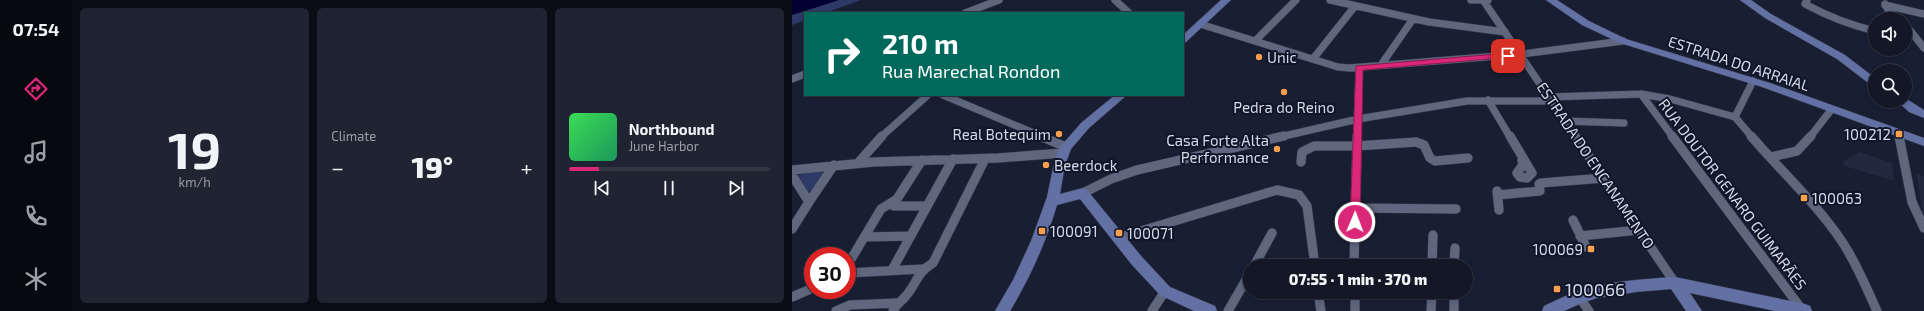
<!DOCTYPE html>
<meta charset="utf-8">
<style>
body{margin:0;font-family:"Exo 2",sans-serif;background:#202432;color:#f1f3f6;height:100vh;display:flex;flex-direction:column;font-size:15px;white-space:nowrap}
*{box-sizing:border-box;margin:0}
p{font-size:13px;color:#9d9fa7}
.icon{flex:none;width:22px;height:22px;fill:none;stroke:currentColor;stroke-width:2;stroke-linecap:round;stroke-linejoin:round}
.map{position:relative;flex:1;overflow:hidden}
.panel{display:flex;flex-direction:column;gap:8px;padding:8px;background:#0a0d15;width:720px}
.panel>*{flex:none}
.banner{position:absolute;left:12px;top:12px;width:380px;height:84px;border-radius:0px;box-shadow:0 2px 6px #0003,0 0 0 1px #323643;background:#00695c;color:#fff;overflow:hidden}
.controls{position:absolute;left:1076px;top:12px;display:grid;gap:8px}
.controls a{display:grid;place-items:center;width:44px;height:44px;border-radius:50%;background:#131726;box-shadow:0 2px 6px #0003,0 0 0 1px #323643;font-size:20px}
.speed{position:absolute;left:12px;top:247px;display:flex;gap:8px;font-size:20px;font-weight:700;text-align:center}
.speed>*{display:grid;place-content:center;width:52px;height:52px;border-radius:50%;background:#131726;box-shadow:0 2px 6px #0003,0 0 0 1px #323643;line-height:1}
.speed .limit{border:6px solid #d22;background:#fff;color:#111}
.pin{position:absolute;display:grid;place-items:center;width:34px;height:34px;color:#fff;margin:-17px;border-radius:8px;box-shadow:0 2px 6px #0006}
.me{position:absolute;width:44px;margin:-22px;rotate:1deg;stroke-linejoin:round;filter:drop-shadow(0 0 3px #0008)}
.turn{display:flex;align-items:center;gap:14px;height:84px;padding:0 12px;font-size:18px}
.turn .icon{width:52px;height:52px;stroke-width:2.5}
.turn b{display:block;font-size:28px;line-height:34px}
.big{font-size:30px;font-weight:800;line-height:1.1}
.panel .card{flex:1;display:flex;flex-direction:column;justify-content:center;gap:6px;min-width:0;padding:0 14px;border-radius:6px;background:#202432}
.panel .dial{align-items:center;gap:0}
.dial b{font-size:52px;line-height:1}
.song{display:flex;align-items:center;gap:12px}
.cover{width:48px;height:48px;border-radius:6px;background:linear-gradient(135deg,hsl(130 70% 55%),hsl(150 70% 35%))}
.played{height:4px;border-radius:2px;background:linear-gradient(90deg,#db2777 15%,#323643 15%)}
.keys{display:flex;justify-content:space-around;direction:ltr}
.heat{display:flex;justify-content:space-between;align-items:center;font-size:22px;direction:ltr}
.panel .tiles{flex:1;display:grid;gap:8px;grid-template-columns:repeat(3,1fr)}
.trip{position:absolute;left:451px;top:259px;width:230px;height:40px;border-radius:20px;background:#131726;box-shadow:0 2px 6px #0003,0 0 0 1px #323643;font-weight:800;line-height:40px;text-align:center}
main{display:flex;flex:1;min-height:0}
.tab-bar{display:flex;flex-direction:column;width:72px;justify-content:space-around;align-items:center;background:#08090f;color:#9d9fa7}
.tab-bar .icon{width:28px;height:28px}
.tab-bar .current{color:#db2777}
.tab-bar b{font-size:18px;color:#f1f3f6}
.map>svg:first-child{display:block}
</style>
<main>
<nav class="tab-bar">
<b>07:54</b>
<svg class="icon current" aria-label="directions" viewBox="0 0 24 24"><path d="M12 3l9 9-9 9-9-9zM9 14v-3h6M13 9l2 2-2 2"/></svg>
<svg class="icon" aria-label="music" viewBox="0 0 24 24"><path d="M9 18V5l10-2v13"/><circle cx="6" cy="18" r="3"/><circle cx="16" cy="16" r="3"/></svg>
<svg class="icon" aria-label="phone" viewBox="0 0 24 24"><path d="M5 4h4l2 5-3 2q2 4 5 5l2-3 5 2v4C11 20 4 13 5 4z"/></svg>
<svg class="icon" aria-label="climate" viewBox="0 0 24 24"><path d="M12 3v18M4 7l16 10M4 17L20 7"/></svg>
</nav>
<section class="panel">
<div class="tiles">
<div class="card dial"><b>19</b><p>km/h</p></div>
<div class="card"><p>Climate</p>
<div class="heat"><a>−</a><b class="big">19°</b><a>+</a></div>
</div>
<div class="card">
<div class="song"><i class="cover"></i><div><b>Northbound</b><p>June Harbor</p></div></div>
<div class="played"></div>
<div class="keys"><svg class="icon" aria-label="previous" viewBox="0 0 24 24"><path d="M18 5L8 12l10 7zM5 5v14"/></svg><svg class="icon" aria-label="pause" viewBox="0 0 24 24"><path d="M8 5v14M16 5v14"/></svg><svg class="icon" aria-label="next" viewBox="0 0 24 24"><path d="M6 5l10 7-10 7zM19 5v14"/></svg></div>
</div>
</div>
</section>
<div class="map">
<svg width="1132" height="311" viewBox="0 0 1132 311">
<rect width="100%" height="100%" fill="#191f33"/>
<!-- built -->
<path fill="#212941" d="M1068 152 1100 163 1102 181 1053 166 1050 162Z
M1125 174 1132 176V225Z"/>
<!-- green -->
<path fill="#2d3a67" d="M47 0H69L33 13H13V20L0 25V15Z
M31 169 32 171 20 190 16 192 6 175Z"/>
<!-- water -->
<path fill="#030031" d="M0 0H47L0 15Z"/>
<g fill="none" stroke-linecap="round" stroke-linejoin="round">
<defs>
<path id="street-far1" d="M323 0 337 13
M538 0 637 22 713 32
M679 0H696
M691 0 784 137
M1015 0 1013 4C1035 16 1058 25 1083 31
M1093 4 1096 10 1107 19
M1093 5 1132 14
M173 13 207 0
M408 24 546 67 557 68 730 54 831 41
M1113 24 1132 48
M463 41 504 0
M521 59 563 6
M589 65 621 19
M0 79 13 74
M849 94 881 137
M151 95 251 137
M758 97 849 94 878 99 943 117
M696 100 718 137
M773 121 832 123
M1107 134 1108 137
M89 137 136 95
M488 137 566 119 675 101H760
M565 137 567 68
M960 137 943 117 961 81
M1018 137 1039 110"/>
<path id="street" d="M248 136 274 147
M718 136 740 173 735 178 728 177 725 173 731 165 730 160
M783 136 883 283
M880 136 1011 311
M959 136C989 171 1023 202 1049 240 1064 262 1074 287 1085 311
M1107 136 1120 202 1132 228
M979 157 1005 151 1019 136
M509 162 510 152 522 146H564L624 142 632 145 638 158 643 161 676 158
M66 163 90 136
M0 170 82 162 206 158 271 153
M0 175 17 202 0 229
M705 191 707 210
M291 193 319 179 345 170 492 136
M706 195 748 191 747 184 749 183 812 178
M17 202 42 165
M98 204 102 206H135
M563 208 664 209
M781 220 794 247
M788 236 847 230
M73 237 119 236
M326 238 485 190 507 195 515 206 523 266
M55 266 89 209 105 199 130 160
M462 266 480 233
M562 266 565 136
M640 266 641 235
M662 266 663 248
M100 270 161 159
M55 273 131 269
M526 292 529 311
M563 292V311
M662 292V311
M0 297 21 288
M787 297 797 311
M44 311 58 305 105 303
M101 311C105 303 108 303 113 297 125 284 124 273 141 263L193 159
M360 311 373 291
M436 311 458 273
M639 311 640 292"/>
<path id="secondary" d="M429 0H439L394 42 391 43V35Z
M754 0H765L797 21 834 39 978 83 1132 138V146L970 87 828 43 790 25Z
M948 0H959L979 14 1053 55 1083 78V86L1079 85 1045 59 973 18Z
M323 95H335L297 128 279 149 273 165 268 194 291 188 295 190 350 257 378 287 423 306 425 311H402L368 295 340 265 288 199 265 205C254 242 238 278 218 311H203L221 280 239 241 255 197 263 158 268 147 289 123Z
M1113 98 1132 110V118L1117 112 1105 101H1113Z
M883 277 1013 304 1018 306 1020 311H983L898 293 910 311H894L879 289 844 292 805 298 790 303 772 311H750L752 306C763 301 774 295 786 291 817 281 851 279 883 277Z"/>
</defs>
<!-- street-far1 casing -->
<use href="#street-far1" stroke="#373a4b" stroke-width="8"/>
<!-- street casing -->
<use href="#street" stroke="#373a4b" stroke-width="10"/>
<!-- secondary casing -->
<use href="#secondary" stroke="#373a4b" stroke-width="1"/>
<!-- street-far1 -->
<use href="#street-far1" stroke="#5f677f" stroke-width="7"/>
<!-- street -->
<use href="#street" stroke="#5f677f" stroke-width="9"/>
<!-- secondary -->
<use href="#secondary" fill="#6270a3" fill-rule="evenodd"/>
</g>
<!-- route -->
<path fill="#db2777" stroke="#8e194d" d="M716 53 720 56 719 57 571 70 568 222 567 225H560L558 222 564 66Z"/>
<!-- markers -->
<g fill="#fa9f4e" stroke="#101629" stroke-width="1.5">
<circle cx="467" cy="57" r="4"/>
<circle cx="492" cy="92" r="4"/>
<circle cx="267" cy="134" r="4"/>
<rect x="1103" y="130" width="8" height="8" rx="2"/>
<circle cx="485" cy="149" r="4"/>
<circle cx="254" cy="165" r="4"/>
<rect x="1008" y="194" width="8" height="8" rx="2"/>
<rect x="246" y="227" width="8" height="8" rx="2"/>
<rect x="323" y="229" width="8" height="8" rx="2"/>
<rect x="795" y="245" width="8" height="8" rx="2"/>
<rect x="761" y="285" width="8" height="8" rx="2"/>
</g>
<g text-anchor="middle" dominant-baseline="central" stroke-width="4" stroke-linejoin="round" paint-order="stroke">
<!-- poi labels -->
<g font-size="15" fill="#d4d9e6" stroke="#101629" text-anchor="start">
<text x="475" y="57">Unic</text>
<text x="492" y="107" text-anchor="middle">Pedra do Reino</text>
<text x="259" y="134" text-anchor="end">Real Botequim</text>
<text x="1099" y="134" text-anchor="end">100212</text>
<text x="477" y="140" text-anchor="end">Casa Forte Alta<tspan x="477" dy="17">Performance</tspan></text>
<text x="262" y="165">Beerdock</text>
<text x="1020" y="198">100063</text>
<text x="258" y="231">100091</text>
<text x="335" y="233">100071</text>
<text x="791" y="249" text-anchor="end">100069</text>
</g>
<!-- street labels -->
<g font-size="15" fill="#d4d9e6" stroke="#101629">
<text transform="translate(947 63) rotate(18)">ESTRADA DO ARRAIAL</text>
<text transform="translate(804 165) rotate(56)">ESTRADA DO ENCANAMENTO</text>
<text transform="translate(941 194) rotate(53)">RUA DOUTOR GENARO GUIMARÃES</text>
</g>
<!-- near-poi labels -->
<g font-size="18" fill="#d4d9e6" stroke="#101629" text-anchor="start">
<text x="773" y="289">100066</text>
</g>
</g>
</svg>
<div class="controls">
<a><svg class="icon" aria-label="sound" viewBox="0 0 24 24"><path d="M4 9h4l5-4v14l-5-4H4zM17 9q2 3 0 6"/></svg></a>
<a><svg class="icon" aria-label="search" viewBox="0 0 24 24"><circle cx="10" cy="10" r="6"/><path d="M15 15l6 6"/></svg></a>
</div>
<div class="speed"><div class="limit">30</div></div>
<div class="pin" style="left:716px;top:56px;background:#d93025"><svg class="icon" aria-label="arrive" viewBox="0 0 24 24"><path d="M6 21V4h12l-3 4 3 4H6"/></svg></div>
<svg class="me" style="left:563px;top:222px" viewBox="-20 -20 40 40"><circle r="17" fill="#db2777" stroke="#fff" stroke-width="3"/><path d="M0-11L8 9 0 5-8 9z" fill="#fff"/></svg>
<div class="trip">07:55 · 1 min · 370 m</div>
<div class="banner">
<div class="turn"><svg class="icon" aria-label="right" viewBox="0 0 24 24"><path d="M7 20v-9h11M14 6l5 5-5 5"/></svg><div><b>210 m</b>Rua Marechal Rondon</div></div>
</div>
</div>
</main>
